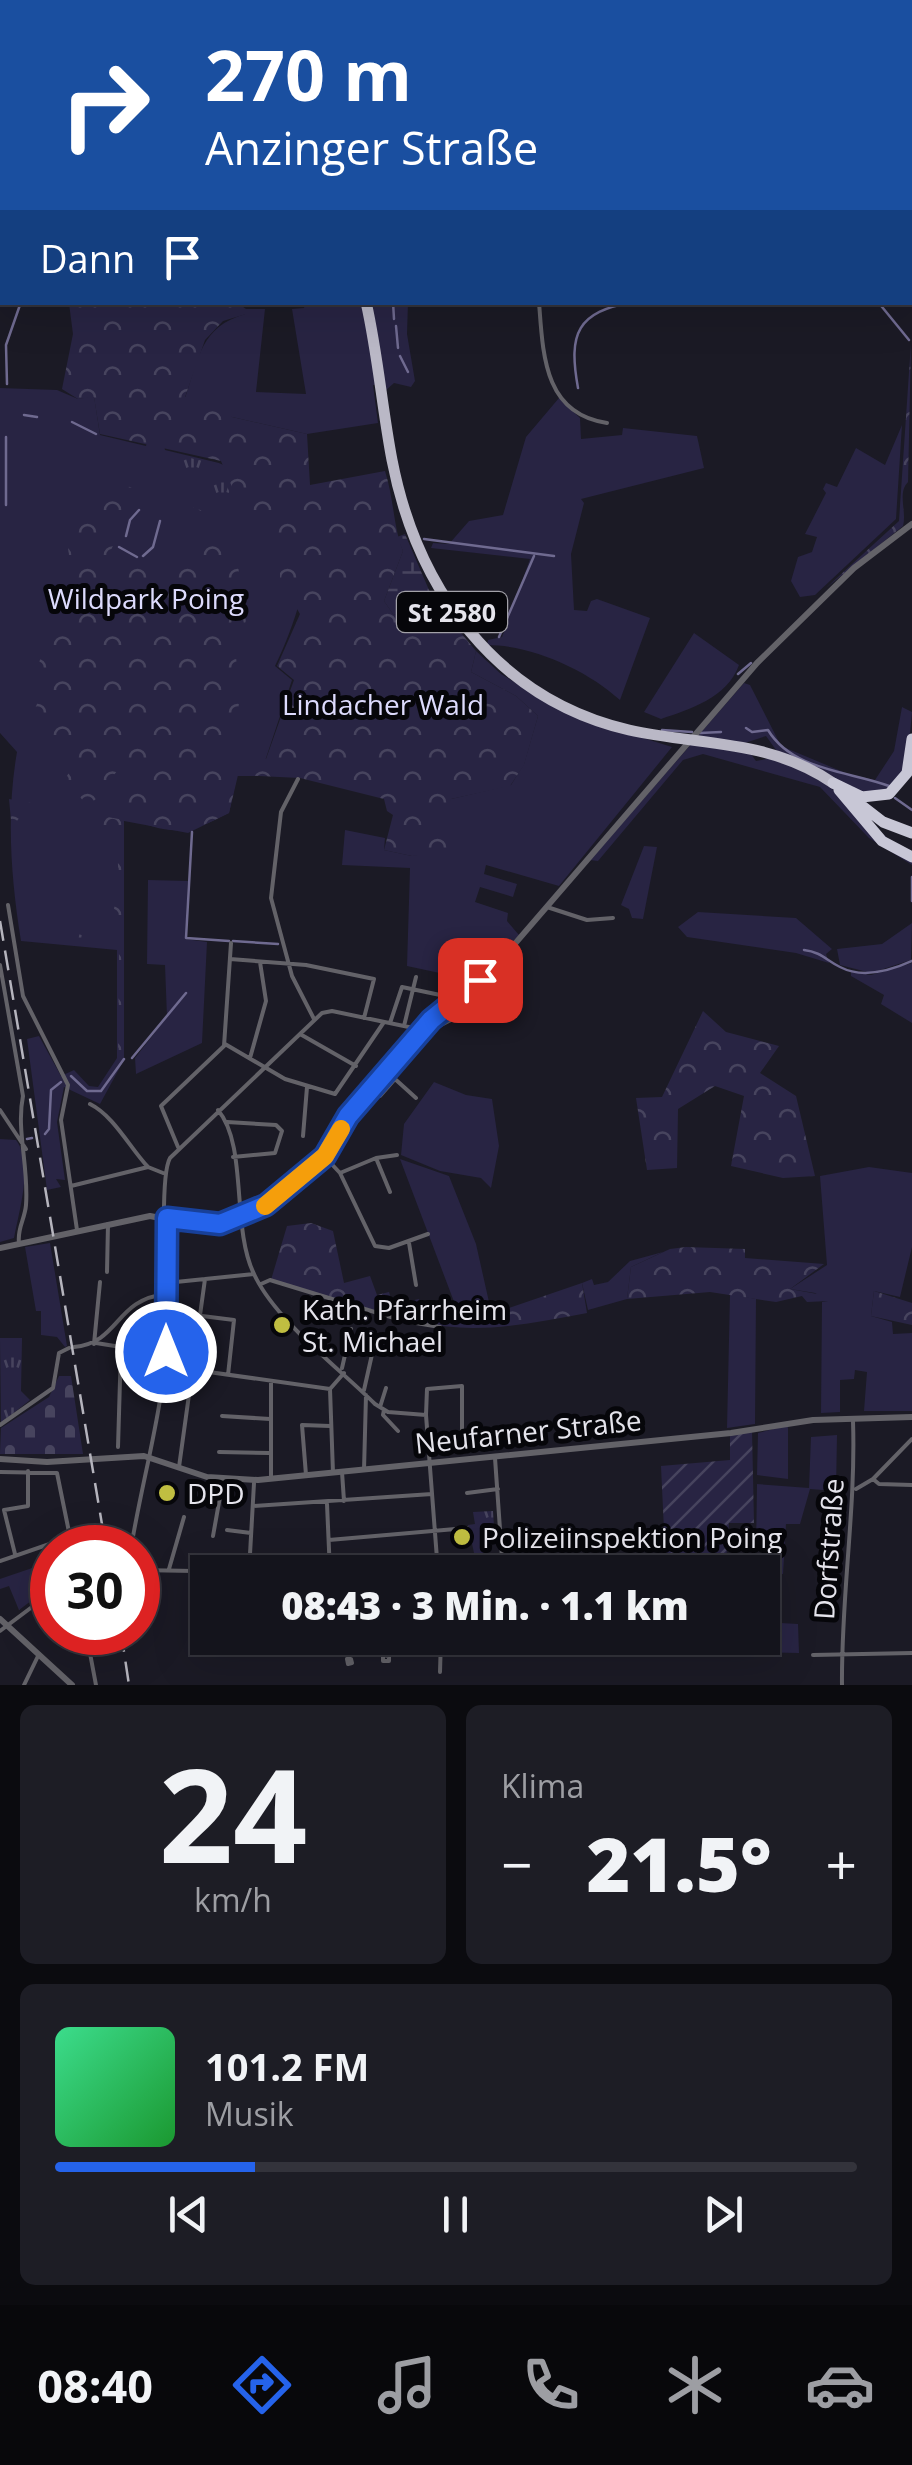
<!DOCTYPE html>
<html lang="de">
<meta charset="utf-8">
<style>
body{margin:0;font-family:"Open Sans",sans-serif;background:#1d1d25;color:#f1f3f6;height:100vh;display:flex;flex-direction:column;font-size:38px;white-space:nowrap}
*{box-sizing:border-box;margin:0}
p{font-size:32px;color:#9d9ea3}
.icon{flex:none;width:55px;height:55px;fill:none;stroke:currentColor;stroke-width:2;stroke-linecap:round;stroke-linejoin:round}
.map{position:relative;height:1685px;overflow:hidden}
.sheet{display:flex;flex-direction:column;gap:20px;padding:20px;background:#0b0b0f;flex:1}
.sheet>*{flex:none}
.guide{position:absolute;left:0px;top:0px;width:912px;height:305px;box-shadow:0 10px 40px #0002,0 0 0 2px #33333b;background:#1a4fa0;color:#fff;overflow:hidden}
.speed{position:absolute;left:30px;top:1525px;display:flex;gap:20px;font-size:50px;font-weight:700;text-align:center}
.speed>*{display:grid;place-content:center;width:130px;height:130px;border-radius:50%;background:#14141c;box-shadow:0 10px 40px #0002,0 0 0 2px #33333b;line-height:1}
.speed .limit{border:15px solid #d22;background:#fff;color:#111}
.pin{position:absolute;display:grid;place-items:center;width:85px;height:85px;color:#fff;margin:-42px;border-radius:20px;box-shadow:0 5px 15px #0006}
.me{position:absolute;width:110px;margin:-55px;rotate:0deg;stroke-linejoin:round;filter:drop-shadow(0 0 8px #0008)}
.turn{display:flex;align-items:center;gap:35px;height:210px;padding:0 40px;font-size:45px}
.turn .icon{width:130px;height:130px;stroke-width:2.5}
.turn b{display:block;font-size:70px;line-height:85px}
.then{display:flex;align-items:center;height:95px;padding:0 40px;background:#0003;gap:20px;font-size:38px}
.big{font-size:75px;font-weight:800;line-height:1.1}
.sheet .widget{flex:1;display:flex;flex-direction:column;justify-content:center;gap:15px;min-width:0;padding:0 35px;border-radius:15px;background:#1d1d25}
.sheet .dial{align-items:center;gap:0}
.dial b{font-size:130px;line-height:1}
.song{display:flex;align-items:center;gap:30px}
.cover{width:120px;height:120px;border-radius:15px;background:linear-gradient(135deg,hsl(150 70% 55%),hsl(130 70% 35%))}
.played{height:10px;border-radius:5px;background:linear-gradient(90deg,#2563eb 25%,#33333b 25%)}
.keys{display:flex;justify-content:space-around;direction:ltr}
.heat{display:flex;justify-content:space-between;align-items:center;font-size:55px;direction:ltr}
.sheet .tiles{flex:1;display:grid;gap:20px;grid-template-columns:1fr 1fr}
.widget:last-child{grid-column:span 2}
.trip{position:absolute;left:190px;top:1555px;width:590px;height:100px;border-radius:0px;background:#14141c;box-shadow:0 10px 40px #0002,0 0 0 2px #33333b;font-weight:800;line-height:100px;text-align:center}
.dock{display:flex;height:160px;justify-content:space-around;align-items:center;background:#08080b;color:#9d9ea3}
.dock .icon{width:70px;height:70px}
.dock .current{color:#2563eb}
.dock b{font-size:45px;color:#f1f3f6}
.map>svg:first-child{display:block}
</style>
<div class="map">
<svg width="912" height="1685" viewBox="0 0 912 1685">
<defs>
<pattern id="forest-crowns" width="20" height="18" patternUnits="userSpaceOnUse" patternTransform="scale(2.5)"><rect width="20" height="18" fill="#282443"/><path d="M2 6a3 3 0 1 1 6 0M12 15a3 3 0 1 1 6 0" fill="none" stroke="#47445e"/></pattern>
<pattern id="wetland-marsh" width="20" height="14" patternUnits="userSpaceOnUse" patternTransform="scale(2.5)"><rect width="20" height="14" fill="#282443"/><path d="M1 5h8M5 5V1M11 12h8M15 12V8" fill="none" stroke="#47445e"/></pattern>
<pattern id="cemetery-stones" width="16" height="16" patternUnits="userSpaceOnUse" patternTransform="scale(2.5)"><rect width="16" height="16" fill="#282443"/><path d="M2 7V4a2 2 0 0 1 4 0v3zM10 15v-3a2 2 0 0 1 4 0v3z" fill="#47445e"/></pattern>
<pattern id="park-tufts" width="24" height="20" patternUnits="userSpaceOnUse" patternTransform="scale(2.5)"><rect width="24" height="20" fill="#282443"/><path d="M3 7l-1-3M5 7V3M7 7l1-3M15 17l-1-3M17 17v-4M19 17l1-3" fill="none" stroke="#47445e"/></pattern>
<pattern id="garden-furrows" width="10" height="10" patternUnits="userSpaceOnUse" patternTransform="scale(2.5)"><rect width="10" height="10" fill="#282443"/><path d="M-1 1l2-2M0 10L10 0M9 11l2-2" fill="none" stroke="#47445e"/></pattern>
</defs>
<rect width="100%" height="100%" fill="#1b1a25"/>
<!-- grass -->
<path fill="#282443" d="M305 303H364L378 385H373L378 423 307 434 232 417 185 398C199 357 201 327 245 314L246 309H265L256 392 306 394 292 309 304 308Z
M369 303H408L407 334 415 381 411 387 394 383 385 391Z
M0 388 57 390 78 399 94 396 100 435 146 446 156 404 165 450 219 463 308 504C314 562 300 614 275 666L292 680 260 776H237L229 813 188 833 124 821V948H119L124 1060 100 1104 64 1087 57 1122 65 1180 56 1179 61 1187 47 1190 27 1039 39 1036 61 1076 74 1070 89 1086 98 1087 117 1058V950L21 941C11 879 6 814 17 752L0 733Z
M559 398 580 418 581 439 622 435 623 428 697 436 704 468 581 499 584 503 571 554 574 610 587 611 591 601 597 599 650 618 620 700C587 670 532 645 487 645L488 640 502 637 530 559 431 548 433 543 449 544 469 521 503 515 526 437Z
M902 425 896 519 815 595 800 597 791 581 798 557 812 552 817 537 805 534 826 493 823 489 826 483 837 487 856 448 885 465Z
M694 633 739 665C727 698 690 709 661 719L644 712Z
M476 651 501 674 570 715 672 747 559 886 486 865 484 874 517 884 513 897 480 887 475 902 508 913 507 921 519 935 477 981 407 966 410 868 342 865 345 830 385 838 384 850 412 856 434 852 451 799 511 785 524 764 538 716 516 696 471 672Z
M744 683 750 685 781 746 848 774 875 780 894 751 902 707 912 712 907 766 897 786 872 797 776 750 766 736 745 743 697 737Z
M694 741 748 750 756 761 777 757 829 786 912 860V865L869 838 820 787 703 754 683 760 598 861 590 860Z
M644 846 657 847 643 919 632 918 629 909 621 905Z
M148 880 188 881 185 939 207 942 202 1043 136 1074 135 1058 167 1017 165 965 147 964Z
M698 912 796 918 832 949 826 954 829 963 796 953 687 937 678 927Z
M912 923 911 960 871 973 840 965 837 949 882 944Z
M912 963V1023L881 1004 884 995 851 976V972L871 975Z
M434 1082 466 1095 492 1099 499 1146 491 1188 481 1178 440 1171 401 1155 404 1124Z
M0 1139 16 1140C34 1163 19 1211 14 1238L0 1242Z
M400 1159 449 1176 476 1244 489 1302 456 1307Z
M869 1167 912 1173V1247L900 1297 874 1291 871 1316 892 1322 893 1334 912 1333V1411H864L867 1372 855 1370 854 1379 840 1380V1412L821 1413 822 1302 828 1301 815 1293 790 1289 827 1265 820 1176Z
M50 1243 67 1346 65 1347 57 1337 41 1335V1311H36L25 1247Z
M663 1252 631 1267 627 1299 588 1310 582 1283 592 1279 594 1285 608 1282 630 1261Z
M730 1294 756 1299 755 1424 727 1428Z
M788 1425V1479L757 1475 758 1433Z
M837 1435 836 1491 810 1489 800 1524H786L783 1574 754 1572 758 1554H781L756 1550 757 1484 809 1488 811 1437Z
M763 1622 798 1624 799 1653 752 1652V1638H762Z"/>
<!-- forest -->
<path fill="url(#forest-crowns)" d="M235 302 246 309V314L223 321 205 340 185 397 226 404 232 417 307 434 310 485 385 471C394 499 393 526 403 551L384 601 393 614 457 628 476 651 471 672 516 696 538 716 524 765 510 786 451 799 448 854 412 856 384 850 393 815 387 811 384 799 300 778 238 775 229 813C184 836 171 835 123 816L118 804 127 776 117 771 95 800 85 803 65 779 72 768 61 750 19 744 37 704V668L51 630 63 617 73 591 67 539 103 479 140 490 109 554 144 568 163 550 165 562 176 567 189 547 191 558 218 537 225 565 238 566 246 620 236 657 240 697 233 741 226 744 225 755 233 764 244 758 266 759 294 680 277 666 300 614 280 579V537L250 529 221 461 100 434 94 397 78 399 62 389 73 334 69 303Z
M911 343 908 482C897 493 907 511 903 526L826 588 899 521Z
M9 799 124 820V1058L118 1059 119 948 71 945 63 937 71 932 85 936 89 942 113 943 119 917 114 909 118 885 112 882 119 878C117 865 119 851 116 839 109 815 48 812 27 809L16 822 32 856 26 859 24 850 13 841Z
M703 1011 726 1032 779 1046 760 1073 796 1096 815 1176 783 1178 731 1166 744 1096 715 1086 678 1109 677 1168 647 1170 636 1098 662 1097Z
M311 1223 333 1231 344 1283 370 1276 377 1295 389 1292 393 1305 419 1299 421 1308 484 1301 509 1308 582 1283 587 1313C549 1320 511 1328 473 1328 404 1327 337 1299 271 1280L287 1226Z
M686 1247 745 1249V1258L824 1264 790 1289 828 1296V1301L807 1302 802 1296 776 1302 710 1292 627 1299 631 1267 670 1249Z
M874 1291 912 1303V1325L871 1316Z"/>
<!-- wetland -->
<path fill="url(#wetland-marsh)" d="M405 534 435 604 457 628 393 614 384 601 403 551 397 537Z"/>
<!-- cemetery -->
<path fill="url(#cemetery-stones)" d="M59 1376H71L83 1454H0L1 1428 49 1397Z"/>
<!-- park -->
<path fill="url(#park-tufts)" d="M163 452 217 464 242 520 233 527 193 507 202 474 184 469Z
M0 1338H22L21 1391 30 1400 1 1423Z
M493 1511 495 1543 483 1544 484 1566 474 1572H459L458 1564 476 1562 468 1525 475 1524 473 1512Z
M47 1563 52 1588 38 1581 44 1591 19 1610 9 1586 0 1589V1579Z"/>
<!-- garden -->
<path fill="url(#garden-furrows)" d="M752 1431 754 1523H729L725 1572H666L661 1466 730 1460V1435Z"/>
<g fill="none" stroke-linecap="round" stroke-linejoin="round">
<!-- stream -->
<path stroke="#6f6a90" stroke-width="2.5" d="M571 0V2
M0 52 2 53
M0 82 2 87
M0 134H2
M0 136H2
M393 302 394 319
M878 302 909 340
M396 326 398 348
M400 356 408 372
M7 384 6 345 21 302
M578 388C568 333 577 312 633 302
M24 415 37 417
M72 422 96 434
M6 437V505
M126 536 130 520 139 510
M424 539 554 556
M119 547 137 557
M143 556 153 547 160 521
M499 637 534 556
M738 674 751 663
M746 728 752 732 768 730C793 771 849 771 889 786
M662 730 692 732
M700 733 721 732
M895 798 912 810
M192 832 186 938 229 941
M912 877V901
M233 941 278 944
M804 950C821 952 826 960 840 967 863 979 890 971 912 961
M132 1058 186 993
M71 1076 87 1091H101L124 1059
M45 1134 49 1129 51 1090 61 1082
M27 1139 32 1138"/>
<!-- minor -->
<path stroke="#636268" stroke-width="4" d="M428 0 430 2
M857 2 859 0
M539 302C543 355 544 414 607 423
M298 779 281 812 271 898 292 976 314 1019
M8 905 23 996 68 1085 61 1120 77 1230
M547 907 587 920 613 918
M230 959 306 965 374 979 364 1018
M0 965 23 1096C16 1130 29 1167 26 1205 25 1219 17 1228 19 1243
M443 995 449 983
M390 1023 402 987 445 996 453 1003
M404 1026 416 977
M300 1034 356 1066
M417 1037 453 1019
M225 1044 285 1079 335 1094 384 1022
M250 1058 266 1001 260 962
M380 1096 395 1079 416 1098
M90 1104C114 1116 130 1148 148 1167
M0 1110 26 1149
M218 1110C248 1146 231 1227 254 1274 275 1320 339 1368 375 1404L388 1412 426 1415 438 1572
M227 1122 276 1125 282 1131 275 1153 233 1157
M303 1136 307 1087
M178 1147 161 1106 224 1046 231 943
M325 1157 340 1173 375 1246 389 1248 428 1234
M376 1158 390 1192
M340 1173 376 1158 397 1155
M71 1186 148 1167 163 1173
M409 1243 416 1285
M107 1272 108 1224
M166 1283 254 1274
M261 1284 270 1280 404 1321 440 1327
M202 1316 234 1320 228 1375
M96 1343 121 1347 118 1447
M94 1344 100 1282
M74 1347C121 1342 114 1300 166 1294
M166 1366 330 1389 344 1373
M342 1368 351 1329
M271 1383V1478
M330 1389 333 1473
M364 1390 375 1341
M380 1407 386 1388
M384 1410 383 1415 398 1431
M426 1415 427 1389 462 1386V1435L428 1438
M222 1416 270 1419
M0 1425 53 1388 59 1353 69 1348
M219 1452 269 1453
M495 1458 503 1572
M179 1467 205 1279
M364 1470 366 1395
M0 1472 57 1473 69 1532 64 1539 0 1561
M342 1472 344 1501
M306 1475 302 1425 330 1426
M873 1479 879 1484 912 1485
M856 1489 873 1479 912 1439
M467 1493 498 1489
M327 1504 330 1572
M253 1506 432 1494
M227 1530 251 1533
M213 1536 223 1480
M329 1540 467 1528
M131 1548C144 1469 167 1399 167 1319 166 1288 159 1177 170 1158L322 1013 332 1011 423 1030
M15 1554 4 1510 28 1506V1471
M169 1569 184 1517
M138 1570 250 1572
M249 1572 254 1483
M412 1572 437 1569
M0 1631 52 1592
M86 1632 96 1685
M441 1654 503 1648 505 1638
M383 1655V1661H389V1656L383 1655 384 1638
M813 1655 912 1653
M349 1658V1638
M347 1659H351L352 1663 348 1664Z
M440 1672 441 1638
M24 1685 39 1654
M842 1685C841 1596 856 1509 853 1421"/>
<!-- tertiary -->
<path stroke="#636268" stroke-width="6" d="M0 1248 150 1216 190 1224 220 1223 260 1209 291 1185 330 1152 347 1116 431 1019 500 961 757 663 854 568 912 524
M0 1459 47 1462 144 1456 207 1477 258 1480 731 1433 813 1420 912 1417
M0 1619 72 1685"/>
<!-- trunk -->
<path stroke="#bab8c6" stroke-width="11" d="M0 71 2 70
M366 302C378 355 382 408 392 460 417 589 496 699 629 730 701 746 769 739 833 783"/>
<!-- motorway -->
<path stroke="#c8c7d6" stroke-width="11" d="M833 783 862 797 889 794 907 773 912 739
M839 790 882 841 912 857
M852 798 883 822 912 833"/>
<!-- rail -->
<path stroke="#b5b4bd" stroke-width="2.5" stroke-dasharray="20 10" stroke-linecap="butt" d="M0 921 106 1548
M121 1632 129 1685"/>
</g>
<g fill="none" stroke-linecap="round" stroke-linejoin="round">
<defs>
<path id="route" d="M166 1352 167 1218 220 1224 266 1205 325 1156 348 1116 431 1020 480 980"/>
</defs>
<!-- route casing -->
<use href="#route" stroke="#184099" stroke-width="25"/>
<!-- route -->
<use href="#route" stroke="#2563eb" stroke-width="18"/>
<!-- slow -->
<path stroke="#f59e0b" stroke-width="18" d="M265 1206 325 1156 341 1129"/>
</g>
<!-- markers -->
<g fill="#c0be41" stroke="#06060a" stroke-width="4">
<circle cx="282" cy="1325" r="10"/>
<circle cx="167" cy="1493" r="10"/>
<circle cx="462" cy="1537" r="10"/>
</g>
<g text-anchor="middle" dominant-baseline="central" stroke-width="10" stroke-linejoin="round" paint-order="stroke">
<!-- shield labels -->
<rect fill="#06060a" stroke="#a2a1a8" stroke-width="2.5" x="397" y="592" width="110" height="40" rx="8"/>
<g font-size="25" font-weight="bold" fill="#e5e4ec">
<text x="452" y="612">St 2580</text>
</g>
<!-- park labels -->
<g font-size="28" fill="#dddbfd" stroke="#06060a">
<text x="146" y="598">Wildpark Poing</text>
<text x="383" y="704">Lindacher Wald</text>
</g>
<!-- poi labels -->
<g font-size="28" fill="#e5e4ec" stroke="#06060a" text-anchor="start">
<text x="302" y="1309">Kath. Pfarrheim<tspan x="302" dy="32">St. Michael</tspan></text>
<text x="187" y="1493">DPD</text>
<text x="482" y="1537">Polizeiinspektion Poing</text>
</g>
<!-- street labels -->
<g font-size="28" fill="#e5e4ec" stroke="#06060a">
<text transform="translate(528 1431) rotate(-6)">Neufarner Straße</text>
<text transform="translate(828 1549) rotate(-86)">Dorfstraße</text>
</g>
</g>
</svg>
<div class="speed"><div class="limit">30</div></div>
<div class="pin" style="left:480px;top:980px;background:#d93025"><svg class="icon" aria-label="arrive" viewBox="0 0 24 24"><path d="M6 21V4h12l-3 4 3 4H6"/></svg></div>
<svg class="me" style="left:166px;top:1352px" viewBox="-20 -20 40 40"><circle r="17" fill="#2563eb" stroke="#fff" stroke-width="3"/><path d="M0-11L8 9 0 5-8 9z" fill="#fff"/></svg>
<div class="trip">08:43 · 3 Min. · 1.1 km</div>
<div class="guide">
<div class="turn"><svg class="icon" aria-label="right" viewBox="0 0 24 24"><path d="M7 20v-9h11M14 6l5 5-5 5"/></svg><div><b>270 m</b>Anzinger Straße</div></div>
<div class="then">Dann<svg class="icon" aria-label="arrive" viewBox="0 0 24 24"><path d="M6 21V4h12l-3 4 3 4H6"/></svg></div>
</div>
</div>
<section class="sheet">
<div class="tiles">
<div class="widget dial"><b>24</b><p>km/h</p></div>
<div class="widget"><p>Klima</p>
<div class="heat"><a>−</a><b class="big">21.5°</b><a>+</a></div>
</div>
<div class="widget">
<div class="song"><i class="cover"></i><div><b>101.2 FM</b><p>Musik</p></div></div>
<div class="played"></div>
<div class="keys"><svg class="icon" aria-label="previous" viewBox="0 0 24 24"><path d="M18 5L8 12l10 7zM5 5v14"/></svg><svg class="icon" aria-label="pause" viewBox="0 0 24 24"><path d="M8 5v14M16 5v14"/></svg><svg class="icon" aria-label="next" viewBox="0 0 24 24"><path d="M6 5l10 7-10 7zM19 5v14"/></svg></div>
</div>
</div>
</section>
<nav class="dock">
<b>08:40</b>
<svg class="icon current" aria-label="directions" viewBox="0 0 24 24"><path d="M12 3l9 9-9 9-9-9zM9 14v-3h6M13 9l2 2-2 2"/></svg>
<svg class="icon" aria-label="music" viewBox="0 0 24 24"><path d="M9 18V5l10-2v13"/><circle cx="6" cy="18" r="3"/><circle cx="16" cy="16" r="3"/></svg>
<svg class="icon" aria-label="phone" viewBox="0 0 24 24"><path d="M5 4h4l2 5-3 2q2 4 5 5l2-3 5 2v4C11 20 4 13 5 4z"/></svg>
<svg class="icon" aria-label="climate" viewBox="0 0 24 24"><path d="M12 3v18M4 7l16 10M4 17L20 7"/></svg>
<svg class="icon" aria-label="car" viewBox="0 0 24 24"><path d="M5 17H2v-5l4-1 3-4h7l3 4 3 1v5h-3M9 17h6M6 11h13"/><circle cx="7" cy="17" r="2"/><circle cx="17" cy="17" r="2"/></svg>
</nav>
